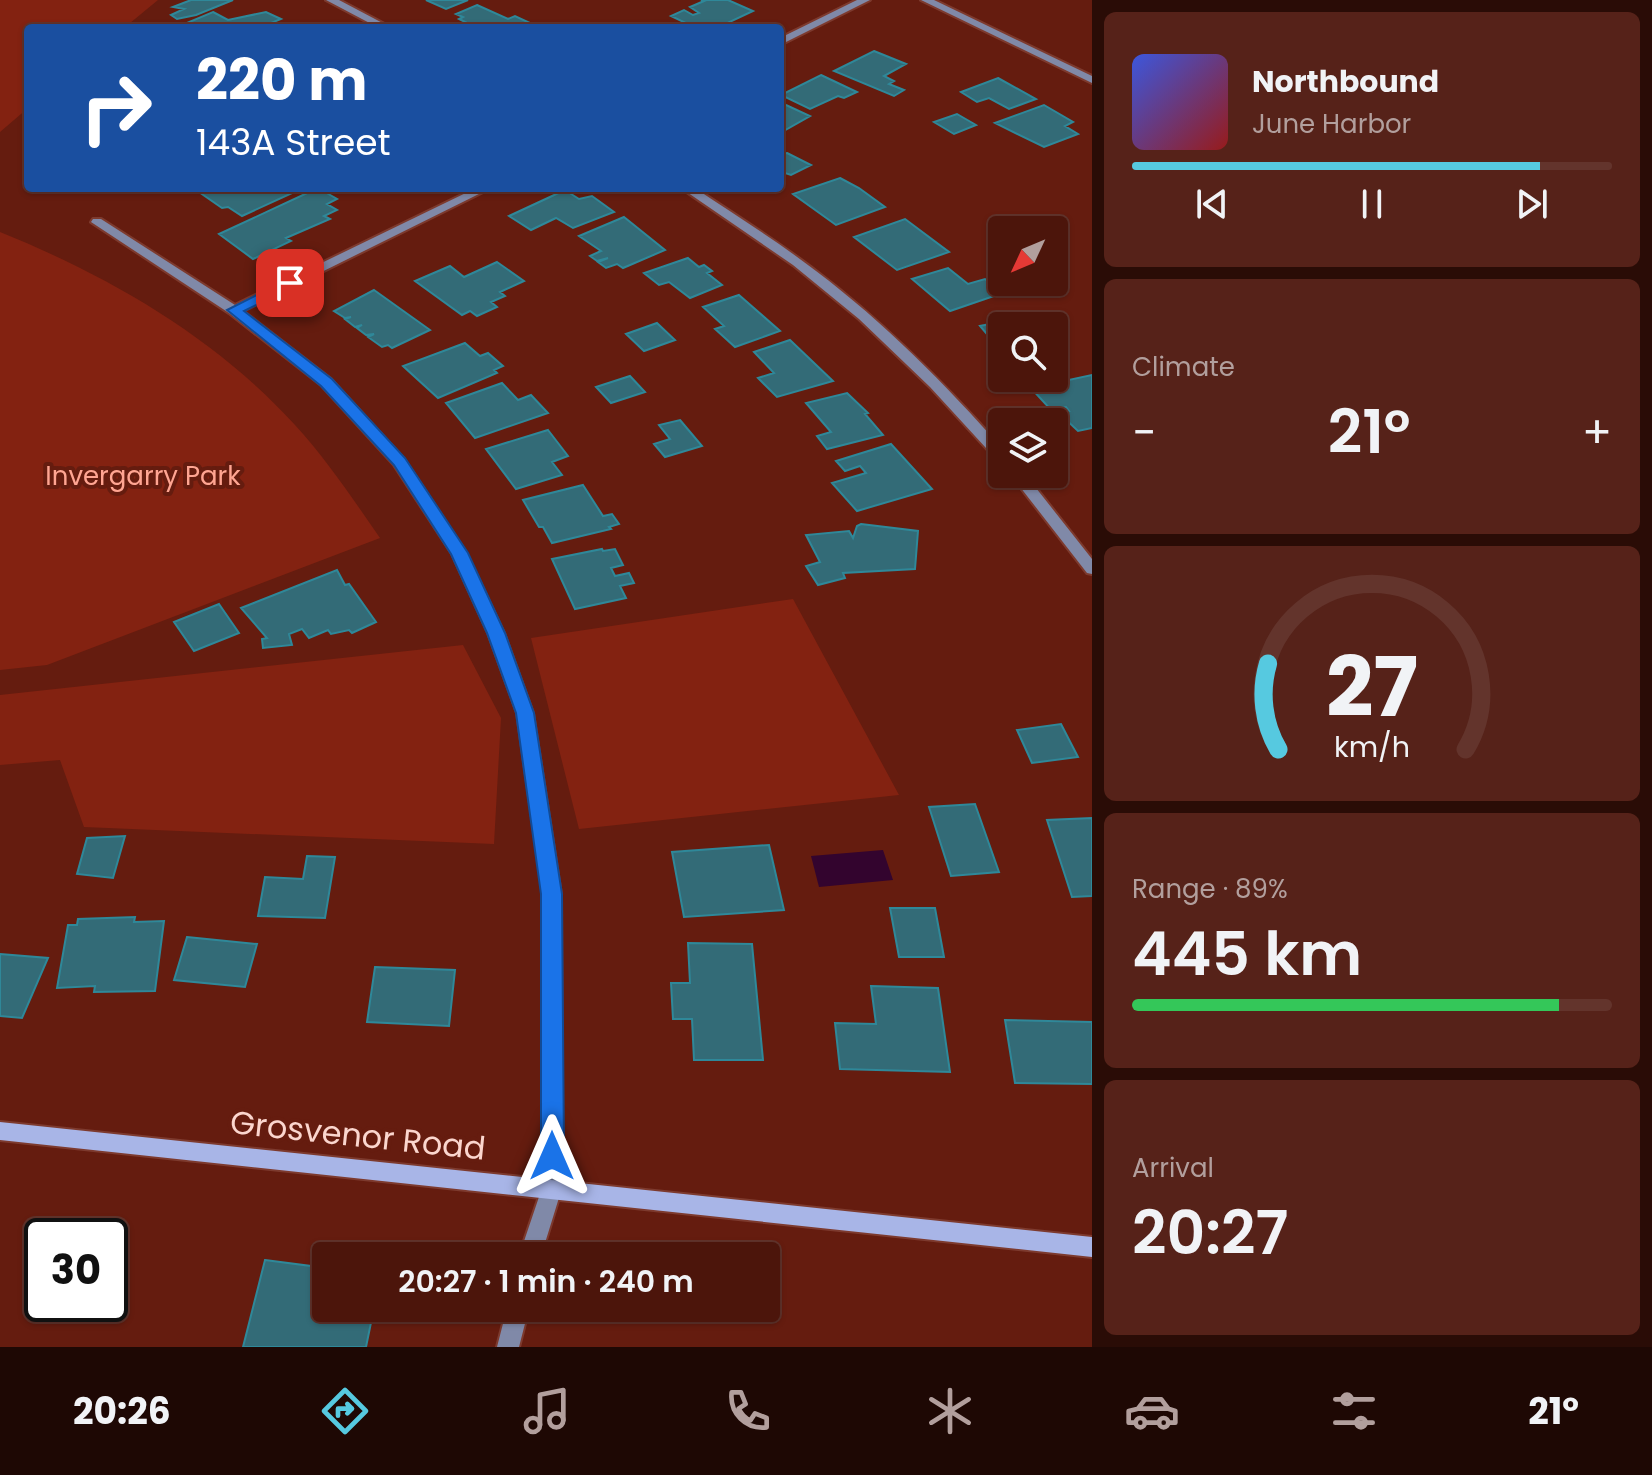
<!DOCTYPE html>
<meta charset="utf-8">
<style>
body{margin:0;font-family:Poppins,sans-serif;background:#562219;color:#f1f3f6;height:100vh;display:flex;flex-direction:column;font-size:30px;white-space:nowrap}
*{box-sizing:border-box;margin:0}
p{font-size:26px;color:#b29f9d}
.icon{flex:none;width:44px;height:44px;fill:none;stroke:currentColor;stroke-width:2;stroke-linecap:round;stroke-linejoin:round}
.map{position:relative;flex:1;overflow:hidden}
.side{display:flex;flex-direction:column;gap:12px;padding:12px;background:#2a0c06;width:560px}
.side>*{flex:none}
.hud{position:absolute;left:24px;top:24px;width:760px;height:168px;border-radius:8px;box-shadow:0 2px 6px #0004,0 0 0 2px #63342c;background:#1a4fa0;color:#fff;overflow:hidden}
.needle{width:52px;rotate:226deg}
.fabs{position:absolute;left:988px;top:216px;display:grid;gap:16px}
.fabs a{display:grid;place-items:center;width:80px;height:80px;border-radius:8px;background:#4c150b;box-shadow:0 2px 6px #0004,0 0 0 2px #63342c;font-size:40px}
.speed{position:absolute;left:24px;top:1218px;display:flex;gap:16px;font-size:40px;font-weight:700;text-align:center}
.speed>*{display:grid;place-content:center;width:104px;height:104px;border-radius:50%;background:#4c150b;box-shadow:0 2px 6px #0004,0 0 0 2px #63342c;line-height:1}
.speed .limit{border:4px solid #111;border-radius:12px;background:#fff;color:#111}
.pin{position:absolute;display:grid;place-items:center;width:68px;height:68px;color:#fff;margin:-34px;border-radius:16px;box-shadow:0 4px 12px #0006}
.me{position:absolute;width:88px;margin:-44px;rotate:0deg;stroke-linejoin:round;filter:drop-shadow(0 0 6px #0008)}
.turn{display:flex;align-items:center;gap:28px;height:168px;padding:0 40px;font-size:36px}
.turn .icon{width:104px;height:104px;stroke-width:2.5}
.turn b{display:block;font-size:56px;line-height:68px}
.big{font-size:60px;font-weight:600;line-height:1.1}
.side .card{flex:1;display:flex;flex-direction:column;justify-content:center;gap:12px;min-width:0;padding:0 28px;border-radius:12px;background:#562219}
.side .dial{align-items:center;gap:0}
.dial svg{height:208px;overflow:visible;fill:none;stroke:#63342c;stroke-width:7;stroke-linecap:round;text-anchor:middle}
.dial text{fill:#f1f3f6;stroke:none}
.song{display:flex;align-items:center;gap:24px}
.cover{width:96px;height:96px;border-radius:12px;background:linear-gradient(135deg,hsl(230 70% 55%),hsl(0 70% 35%))}
.played{height:8px;border-radius:4px;background:linear-gradient(90deg,#56c9e0 85%,#63342c 85%)}
.keys{display:flex;justify-content:space-around;direction:ltr}
.heat{display:flex;justify-content:space-between;align-items:center;font-size:44px;direction:ltr}
.charge{height:12px;border-radius:6px;background:linear-gradient(90deg,#34c759 89%,#63342c 0)}
.trip{position:absolute;left:312px;top:1242px;width:468px;height:80px;border-radius:8px;background:#4c150b;box-shadow:0 2px 6px #0004,0 0 0 2px #63342c;font-weight:600;line-height:80px;text-align:center}
.tabs{display:flex;height:128px;justify-content:space-around;align-items:center;background:#1e0804;color:#b29f9d}
.tabs .icon{width:56px;height:56px}
.tabs .on{color:#56c9e0}
.tabs b{font-size:36px;color:#f1f3f6}
main{display:flex;flex:1;min-height:0}
.map>svg:first-child{display:block}
</style>
<main>
<div class="map">
<svg width="1092" height="1347" viewBox="0 0 1092 1347">
<rect width="100%" height="100%" fill="#651c0f"/>
<!-- green -->
<path fill="#832211" d="M0 0H158L124 28H28V108L0 132Z
M0 232C109 276 215 337 295 425 327 460 353 499 380 538L47 665 0 670Z
M793 599 899 795 579 829 531 638Z
M463 645 501 718 494 844 84 827 60 760 0 765V695Z"/>
<!-- water -->
<path fill="#33042e" d="M883 850 893 880 819 887 811 856Z"/>
<!-- building -->
<path fill="#336b77" stroke="#2f8899" stroke-width="2" d="M191 0H233L196 15 177 19 171 15 184 9 173 7Z
M426 0H468L446 9Z
M701 0H728L753 11 717 28 706 24 696 28 671 16 684 10 693 15 699 13 690 7 704 1Z
M477 5 508 19 515 16 532 24 526 28H477L459 19 463 17 456 14Z
M213 12 228 20 266 12 281 19 259 28H175Z
M874 51 906 64 884 76 894 81 889 84 904 90 894 96 834 71Z
M821 75 857 92 844 98 838 96 810 109 781 95Z
M998 78 1036 99 1009 109 989 98 977 102 961 92Z
M780 102 786 105 810 116 780 133Z
M1044 105 1073 122 1065 126 1078 134 1044 147 995 123Z
M957 114 976 125 954 134 934 122Z
M787 153 811 165 791 175 782 172 780 154Z
M840 178 859 188 885 207 836 225 793 194Z
M209 188H303L242 216 228 207 222 208 199 192Z
M318 188 337 199 327 204 337 210 324 216 330 219 286 238 291 241 253 259 219 234Z
M565 190 579 199 592 196 614 212 573 228 556 218 531 230 509 216Z
M624 217 665 250 623 268 617 264 606 268 598 262 608 258 597 261 590 256 601 251 579 236Z
M905 219 949 252 897 270 854 237Z
M688 258 699 267 704 265 712 271 707 273 722 285 690 298 669 282 659 285 644 273Z
M497 262 524 281 500 292 505 296 491 302 497 307 477 316 470 311 462 315 415 281 450 266 464 277Z
M948 268 968 284 985 279 1003 293 950 311 912 279Z
M374 290 430 330 392 348 388 345 382 347 368 337 374 334 366 335 357 328 362 325 355 327 345 319 351 317 345 318 334 311Z
M739 295 780 331 735 347 715 329 724 326 703 307Z
M1040 314 1051 326H1002V352L980 326Z
M657 323 675 340 644 351 626 334Z
M790 340 833 381 777 397 758 378 774 373 754 352Z
M465 343 480 356 488 353 503 366 494 370 497 373 438 398 403 366Z
M1092 375V428L1078 431 1062 416 1065 415 1062 412 1069 411 1066 407 1051 410 1031 388Z
M630 376 645 392 611 403 596 387Z
M502 383 518 400 531 395 548 413 475 438 446 403Z
M847 393 868 413 865 414 883 435 827 449 817 436 831 432 806 403Z
M680 420 702 446 665 457 654 444 670 439 659 425Z
M548 430 568 456 552 462 562 475 516 489 486 449Z
M891 444 932 489 857 511 832 483 866 473 860 466 845 471 836 461Z
M583 485 603 516 612 514 619 524 609 527 611 529 552 543 543 527H539L523 500Z
M861 524 918 531 915 569 843 573 845 578 818 585 806 566 820 562 806 535 849 531 853 538 857 526Z
M602 549 603 551 615 549 623 565 611 568 615 576 629 573 634 583 620 586 626 598 575 609 552 559Z
M337 570 345 585 349 584 376 622 352 633 349 630 331 634 328 630 309 638 302 629 289 634 292 645 263 648 262 639 267 638 241 608Z
M219 604 239 633 194 651 174 622Z
M1061 724 1078 757 1032 763 1017 730Z
M975 804 999 872 951 876 929 807Z
M1092 818V896L1072 897 1047 820Z
M125 836 113 878 77 874 87 838Z
M769 845 784 910 684 917 672 852Z
M307 856 335 857 325 918 258 916 265 877 303 879Z
M890 908H935L944 957H899Z
M135 917 134 922 164 921 155 991 94 992 95 986 57 988 68 925H77L78 919Z
M187 937 257 944 245 987 174 980Z
M688 943 752 944 763 1060H694L692 1019H673L671 983H690Z
M0 954 48 958 22 1018 0 1016Z
M375 967 455 970 449 1026 367 1022Z
M871 986 938 988 950 1072 840 1069 835 1023 876 1024Z
M1005 1020 1092 1022V1084L1015 1083Z
M265 1260 326 1268V1308H374L366 1347H243Z"/>
<g fill="none" stroke-linecap="round" stroke-linejoin="round">
<defs>
<path id="street" d="M326 0H339L392 28H379Z
M857 0H870L780 45V38Z
M921 0H934L1092 76V83Z
M476 188H491L243 311 331 379 404 459 466 553 504 633 533 713 561 894 562 1188 541 1256H519L542 1188 543 894 517 713 488 633 452 554 394 465 321 385 229 313 91 222 93 219H101L235 305Z
M681 188H695C735 215 777 241 816 271 885 323 945 384 1002 448V461L997 460 930 387 859 319 793 265Z
M1010 474H1025L1092 559V574L1087 573Z
M507 1308H529L519 1347H497Z"/>
<path id="secondary" d="M0 1122 1092 1237V1257L0 1140Z"/>
</defs>
<!-- street casing -->
<use href="#street" stroke="#7d3a2e" stroke-width="4"/>
<!-- secondary casing -->
<use href="#secondary" stroke="#7d3a2e" stroke-width="4"/>
<!-- street -->
<use href="#street" fill="#8089a8" fill-rule="evenodd"/>
<!-- secondary -->
<use href="#secondary" fill="#a8b5e7" fill-rule="evenodd"/>
</g>
<!-- route -->
<path fill="#1a73e8" stroke="#114b97" stroke-width="2" d="M290 278 295 280V286L244 311 332 379 405 458 468 553 505 633 534 713 562 894 564 1156 560 1163 552 1166 544 1163 541 1156V894L516 713 487 633 451 554 394 465 321 386 227 310Z"/>
<g text-anchor="middle" dominant-baseline="central" stroke-width="8" stroke-linejoin="round" paint-order="stroke">
<!-- park labels -->
<g font-size="26" fill="#ffa592" stroke="#651c0f">
<text x="143" y="476">Invergarry Park</text>
</g>
<!-- near-street labels -->
<g font-size="32" fill="#fbd6ce" stroke="#651c0f">
<text transform="translate(358 1135) rotate(6)">Grosvenor Road</text>
</g>
</g>
</svg>
<div class="fabs">
<a><svg class="needle" viewBox="-14 -14 28 28"><path d="M0-13l5 13h-10z" fill="#e53935"/><path d="M0 13l5-13h-10z" fill="#b29f9d"/></svg></a>
<a><svg class="icon" aria-label="search" viewBox="0 0 24 24"><circle cx="10" cy="10" r="6"/><path d="M15 15l6 6"/></svg></a>
<a><svg class="icon" aria-label="layers" viewBox="0 0 24 24"><path d="M12 4l9 5-9 5-9-5zM3 14l9 5 9-5"/></svg></a>
</div>
<div class="speed"><div class="limit">30</div></div>
<div class="pin" style="left:290px;top:283px;background:#d93025"><svg class="icon" aria-label="arrive" viewBox="0 0 24 24"><path d="M6 21V4h12l-3 4 3 4H6"/></svg></div>
<svg class="me" style="left:552px;top:1156px" viewBox="-20 -20 40 40"><path d="M0-17L14 15 0 8-14 15z" fill="#1a73e8" stroke="#fff" stroke-width="4"/></svg>
<div class="trip">20:27 · 1 min · 240 m</div>
<div class="hud">
<div class="turn"><svg class="icon" aria-label="right" viewBox="0 0 24 24"><path d="M7 20v-9h11M14 6l5 5-5 5"/></svg><div><b>220 m</b>143A Street</div></div>
</div>
</div>
<section class="side">
<div class="card">
<div class="song"><i class="cover"></i><div><b>Northbound</b><p>June Harbor</p></div></div>
<div class="played"></div>
<div class="keys"><svg class="icon" aria-label="previous" viewBox="0 0 24 24"><path d="M18 5L8 12l10 7zM5 5v14"/></svg><svg class="icon" aria-label="pause" viewBox="0 0 24 24"><path d="M8 5v14M16 5v14"/></svg><svg class="icon" aria-label="next" viewBox="0 0 24 24"><path d="M6 5l10 7-10 7zM19 5v14"/></svg></div>
</div>
<div class="card"><p>Climate</p>
<div class="heat"><a>−</a><b class="big">21°</b><a>+</a></div>
</div>
<div class="card dial"><svg viewBox="0 0 100 80">
<path d="M14 69A42 42 0 1 1 86 69"/>
<path d="M14 69A42 42 0 0 1 10 36" stroke="#56c9e0"/>
<text x="50" y="56" font-size="32" font-weight="700">27</text>
<text x="50" y="72" font-size="11">km/h</text>
</svg></div>
<div class="card"><p>Range · 89%</p><b class="big">445 km</b><div class="charge"></div></div>
<div class="card"><p>Arrival</p><b class="big">20:27</b></div>
</section>
</main>
<nav class="tabs">
<b>20:26</b>
<svg class="icon on" aria-label="directions" viewBox="0 0 24 24"><path d="M12 3l9 9-9 9-9-9zM9 14v-3h6M13 9l2 2-2 2"/></svg>
<svg class="icon" aria-label="music" viewBox="0 0 24 24"><path d="M9 18V5l10-2v13"/><circle cx="6" cy="18" r="3"/><circle cx="16" cy="16" r="3"/></svg>
<svg class="icon" aria-label="phone" viewBox="0 0 24 24"><path d="M5 4h4l2 5-3 2q2 4 5 5l2-3 5 2v4C11 20 4 13 5 4z"/></svg>
<svg class="icon" aria-label="climate" viewBox="0 0 24 24"><path d="M12 3v18M4 7l16 10M4 17L20 7"/></svg>
<svg class="icon" aria-label="car" viewBox="0 0 24 24"><path d="M5 17H2v-5l4-1 3-4h7l3 4 3 1v5h-3M9 17h6M6 11h13"/><circle cx="7" cy="17" r="2"/><circle cx="17" cy="17" r="2"/></svg>
<svg class="icon" aria-label="filters" viewBox="0 0 24 24"><path d="M4 7h16M4 17h16"/><circle cx="9" cy="7" r="2"/><circle cx="15" cy="17" r="2"/></svg>
<b>21°</b>
</nav>
